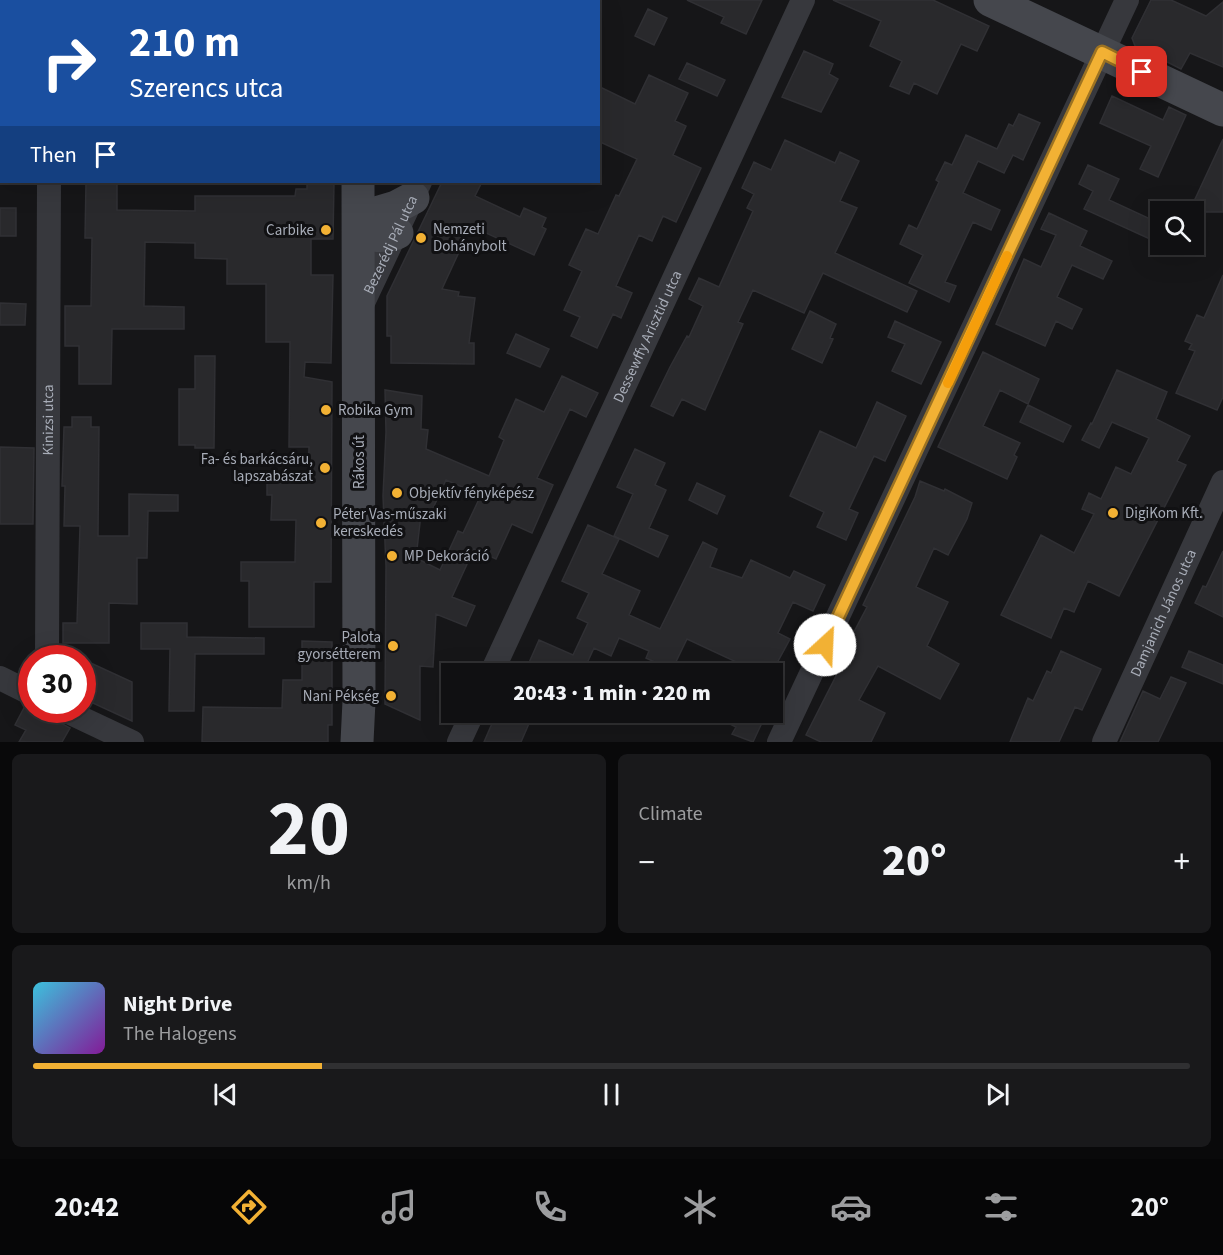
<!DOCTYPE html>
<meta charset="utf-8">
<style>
body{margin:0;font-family:"Source Sans 3",sans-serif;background:#19191b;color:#f1f3f6;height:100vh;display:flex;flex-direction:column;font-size:22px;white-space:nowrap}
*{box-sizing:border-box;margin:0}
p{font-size:20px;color:#9c9d9f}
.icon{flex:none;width:33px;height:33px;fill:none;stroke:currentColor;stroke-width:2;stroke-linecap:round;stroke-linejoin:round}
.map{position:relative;height:742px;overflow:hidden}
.side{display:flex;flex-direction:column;gap:12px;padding:12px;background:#09090a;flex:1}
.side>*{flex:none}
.hud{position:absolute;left:0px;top:0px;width:600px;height:183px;box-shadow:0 6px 24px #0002,0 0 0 2px #303032;background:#1a4fa0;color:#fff;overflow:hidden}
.buttons{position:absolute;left:1150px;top:201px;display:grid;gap:12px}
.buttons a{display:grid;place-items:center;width:54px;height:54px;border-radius:0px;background:#101012;box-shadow:0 6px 24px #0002,0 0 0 2px #303032;font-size:30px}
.speed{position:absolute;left:18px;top:645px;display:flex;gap:12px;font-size:30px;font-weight:700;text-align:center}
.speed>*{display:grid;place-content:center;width:78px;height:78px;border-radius:50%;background:#101012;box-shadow:0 6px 24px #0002,0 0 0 2px #303032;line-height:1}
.speed .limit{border:9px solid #d22;background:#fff;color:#111}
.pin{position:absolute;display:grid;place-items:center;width:51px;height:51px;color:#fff;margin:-26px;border-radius:12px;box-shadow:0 3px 9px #0006}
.me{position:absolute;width:66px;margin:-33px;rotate:25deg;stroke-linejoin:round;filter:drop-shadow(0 0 4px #0008)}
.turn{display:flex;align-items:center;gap:21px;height:126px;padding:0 30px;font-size:27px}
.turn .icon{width:78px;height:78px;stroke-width:2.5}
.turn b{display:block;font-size:42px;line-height:51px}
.then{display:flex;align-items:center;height:57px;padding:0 30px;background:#0003;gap:12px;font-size:22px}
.big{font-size:45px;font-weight:800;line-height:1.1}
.side .card{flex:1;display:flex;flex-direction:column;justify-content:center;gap:9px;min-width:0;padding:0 21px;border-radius:9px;background:#19191b}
.side .dial{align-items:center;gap:0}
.dial b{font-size:78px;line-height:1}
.song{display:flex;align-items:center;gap:18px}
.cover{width:72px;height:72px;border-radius:9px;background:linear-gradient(135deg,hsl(190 70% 55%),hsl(290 70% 35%))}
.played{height:6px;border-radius:3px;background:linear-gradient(90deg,#f2b134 25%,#303032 25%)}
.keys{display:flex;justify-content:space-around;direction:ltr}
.heat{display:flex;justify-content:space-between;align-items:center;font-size:33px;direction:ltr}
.side .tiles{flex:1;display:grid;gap:12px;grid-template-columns:1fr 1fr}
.card:last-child{grid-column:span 2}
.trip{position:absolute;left:441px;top:663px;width:342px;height:60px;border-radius:0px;background:#101012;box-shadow:0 6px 24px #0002,0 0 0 2px #303032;font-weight:800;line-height:60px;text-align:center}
.menu{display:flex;height:96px;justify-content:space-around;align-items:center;background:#060607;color:#9c9d9f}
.menu .icon{width:42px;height:42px}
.menu .active{color:#f2b134}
.menu b{font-size:27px;color:#f1f3f6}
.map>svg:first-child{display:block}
</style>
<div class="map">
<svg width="1223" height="742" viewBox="0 0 1223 742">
<rect width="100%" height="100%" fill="#161618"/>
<!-- building -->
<path fill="#29292c" stroke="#303034" stroke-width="1.5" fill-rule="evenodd" d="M687 0H762L746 34 721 23 724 17Z
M833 0H933L989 26 977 51 961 44 937 94 914 83 909 94 890 86 902 61 870 46 881 21Z
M1151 0H1171L1206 16 1223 2V67L1190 53 1181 69 1135 46 1132 38Z
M648 9 667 18 654 45 635 36Z
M804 51 833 64 829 74 838 79 821 112 782 97Z
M687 63 725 80 717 96 679 79Z
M649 75 688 93 675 121 686 126 673 155 701 168 676 222 663 216 652 241 639 235 616 286 632 293 621 318 613 314 597 348 571 336 580 317 564 310 582 271 569 265 586 229 598 234 616 195 619 196 637 159 598 141V86L635 104Z
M1112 96 1163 120 1169 107 1186 115 1158 177 1140 169 1151 146 1100 123Z
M1019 114 1040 123 1023 160 1013 155 1004 173 978 161 963 193 1000 210 991 230 973 222 945 282 956 286 949 302 909 283 923 255 900 244 909 225 917 229 939 182 936 180 945 162 952 165 966 135 997 149 1009 124 1013 126Z
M1223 139V212H1189Z
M785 140 835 163 840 152 859 161 840 201 857 208 835 253 917 291 907 312 823 273 804 313 753 290 738 322 743 324 705 410 682 399 673 416 651 406 670 367 687 336 689 337 703 306 689 299 699 278 719 287 753 211 747 208 754 194 742 188 754 162 771 170Z
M1088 165 1119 179 1109 200 1161 224V244L1084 209 1093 191 1079 184Z
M86 182H117V210L195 211V196H295L296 189H307V182H334L333 239H311V275H333L331 363 305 362 304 377 332 382 331 582H314V627H249V581H241V562H295L296 520H271L272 495H267V479L308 480 309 447H289L290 342H266V284H227V259L195 258V243L145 242 144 306 184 307V329H112L111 384H79V346H65V306H91L92 238H85Z
M442 182H482L475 196 520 217 524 208 546 218 542 227 546 229 534 255 471 226 442 289 459 292 458 296 475 298 469 343H474V364L391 363V336H387V296Z
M0 208H16V236H0Z
M1049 213 1087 231 1080 246 1112 261 1103 279 1072 265 1057 297 1082 309 1072 329 1056 321 1045 346 996 324 1024 259 1041 267 1056 235 1041 229Z
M1223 275V397L1217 410 1176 393 1195 351 1189 349 1192 344 1185 341 1197 315 1204 318Z
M0 303 26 304 25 325H0Z
M810 311 836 324 830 338 833 339 822 363 792 349Z
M895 321 941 342 921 384 892 371 905 344 888 337Z
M516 334 549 349 540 367 507 353Z
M983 352 1039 379 1028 404 1000 390 983 426 1020 443 1014 455 1017 457 1007 479 938 447Z
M195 356H215L214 448H195V445H179V389H195Z
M1117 370 1167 392 1156 419 1190 436 1177 461 1186 465 1119 596 1088 581 1074 612 1064 608 1051 638 1001 615 1041 535 1074 553 1094 514 1082 509 1089 493 1101 499 1116 467 1131 474 1149 438 1112 422 1099 448 1082 440 1091 423 1092 424Z
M562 376 598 393 586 417 570 409 537 478 553 485 532 533 512 524 496 559 474 549 452 597 475 606 466 626 436 614 433 667 420 666V720L385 704 386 566 383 496 386 432 385 390 422 396 421 429 428 430 426 449 489 476 504 440 499 437 516 399 544 412ZM446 480 481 495 463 533 458 531 440 570 416 558 421 514 429 517Z
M877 402 906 416 885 461 874 456 849 509 858 513 846 540 817 527 824 512 790 496 820 431 856 448Z
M1028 405 1071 426 1063 442 1020 422Z
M72 417H91V427H99L98 536H129V494L178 495V511H148L147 558H137V604L109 603V643H63V623H77L80 526H64L65 486H62L64 427H72Z
M0 447 34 448 33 524H0Z
M635 449 665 463 655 485 666 490 649 528 668 536 658 557 614 536 633 494 617 487Z
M920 481 944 491 945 489 972 503 967 519 948 555 934 548 916 587 948 602 927 646 959 664 940 699 878 666 859 700 885 713 871 742H821L806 735 840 668 836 666 867 607 863 605 915 497Z
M697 483 725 496 717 514 689 500Z
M588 525 619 539 602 574 640 591 629 615 660 629 703 542 717 549 710 567 742 578 751 560 790 578 794 571 825 585 813 611 793 602 778 633 790 639 771 674H762L687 639 672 670 646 658 649 651 619 638 611 656 594 648 582 674H524L539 640 573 655 588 623 577 618 589 593 562 581Z
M1223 551V617L1195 603 1203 586 1206 587Z
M141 623H187V637L264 638V654H195L194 711H169L170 649H141Z
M302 641 332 642V725H328V742H202L203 707 282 708 283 680H302Z
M1061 651 1101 669 1082 710 1075 707 1059 742H1010L1028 698 1033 701 1047 671 1051 673Z
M1189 651 1223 665V684L1182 667Z
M82 659 132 682V721L82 698Z
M1171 677 1186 683 1158 742H1120L1143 691 1160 699Z
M25 706 37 710 70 728 62 742H19L26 730 15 725Z
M497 712H534L521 742H484Z
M706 712H767L753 742 732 734 736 727Z"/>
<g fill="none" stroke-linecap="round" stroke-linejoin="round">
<!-- street -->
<g stroke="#37383d" stroke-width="24">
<path d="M50 2V0"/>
<path d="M502 2 503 0"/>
<path id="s1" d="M361 307 420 182"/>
<path id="s2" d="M47 658 49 182"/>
<path id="s3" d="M491 674 803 0"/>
<path d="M0 678 32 694"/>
<path d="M64 710 132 742"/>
<path d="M459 742 473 712"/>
<path d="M779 742 1127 0"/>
<path id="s4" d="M1104 742 1223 482"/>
</g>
<!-- secondary -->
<path stroke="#45474d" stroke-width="33" d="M990 0 1223 110
M359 2V0
M359 224 369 215 396 207 413 198
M359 224C373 238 378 237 397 233
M357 742 359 701 358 182"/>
</g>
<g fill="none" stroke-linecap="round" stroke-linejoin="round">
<defs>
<path id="route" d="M825 645 1102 52 1142 72"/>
</defs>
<!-- route casing -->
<use href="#route" stroke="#9d7322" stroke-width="15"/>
<!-- route -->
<use href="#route" stroke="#f2b134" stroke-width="10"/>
<!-- slow -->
<path stroke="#f59e0b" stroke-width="10" d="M948 383 1007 256"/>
</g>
<!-- markers -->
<g fill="#f2b134" stroke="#111113" stroke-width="2">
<circle cx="326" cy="230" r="6"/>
<circle cx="421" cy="238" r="6"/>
<circle cx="326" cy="410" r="6"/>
<circle cx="325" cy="468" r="6"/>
<circle cx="397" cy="493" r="6"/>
<circle cx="1113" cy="513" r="6"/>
<circle cx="321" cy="523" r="6"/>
<circle cx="392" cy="556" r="6"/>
<circle cx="393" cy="646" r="6"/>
<circle cx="391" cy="696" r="6"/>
</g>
<g text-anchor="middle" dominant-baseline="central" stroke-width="6" stroke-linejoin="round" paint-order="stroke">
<!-- poi labels -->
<g font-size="15" fill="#a8adb8" stroke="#111113" text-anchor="start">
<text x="433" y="229">Nemzeti<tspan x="433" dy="17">Dohánybolt</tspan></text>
<text x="314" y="230" text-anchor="end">Carbike</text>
<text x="338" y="410">Robika Gym</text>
<text x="313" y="459" text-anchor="end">Fa- és barkácsáru,<tspan x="313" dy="17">lapszabászat</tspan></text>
<text x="409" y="493">Objektív fényképész</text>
<text x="1125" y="513">DigiKom Kft.</text>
<text x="333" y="514">Péter Vas-műszaki<tspan x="333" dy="17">kereskedés</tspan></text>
<text x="404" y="556">MP Dekoráció</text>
<text x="381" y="637" text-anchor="end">Palota<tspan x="381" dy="17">gyorsétterem</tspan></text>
<text x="379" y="696" text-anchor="end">Nani Pékség</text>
</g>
<!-- street labels -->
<g font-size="15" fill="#a8adb8" stroke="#111113">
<text stroke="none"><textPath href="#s1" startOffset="69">Bezerédj Pál utca</textPath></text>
<text stroke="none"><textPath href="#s3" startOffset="372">Dessewffy Arisztid utca</textPath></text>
<text stroke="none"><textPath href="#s2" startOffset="238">Kinizsi utca</textPath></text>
<text transform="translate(359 462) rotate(-90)">Rákos út</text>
<text stroke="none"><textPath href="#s4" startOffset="142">Damjanich János utca</textPath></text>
</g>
</g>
</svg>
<div class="buttons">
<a><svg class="icon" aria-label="search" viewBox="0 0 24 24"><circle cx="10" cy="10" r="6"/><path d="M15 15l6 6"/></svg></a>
</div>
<div class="speed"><div class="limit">30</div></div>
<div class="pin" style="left:1142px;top:72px;background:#d93025"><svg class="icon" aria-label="arrive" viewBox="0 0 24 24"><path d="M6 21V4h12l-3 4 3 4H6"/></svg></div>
<svg class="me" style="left:825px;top:645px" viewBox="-20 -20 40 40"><circle r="19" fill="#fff"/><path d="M0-13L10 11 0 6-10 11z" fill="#f2b134"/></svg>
<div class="trip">20:43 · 1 min · 220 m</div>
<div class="hud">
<div class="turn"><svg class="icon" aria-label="right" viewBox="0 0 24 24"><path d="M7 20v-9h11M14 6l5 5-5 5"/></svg><div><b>210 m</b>Szerencs utca</div></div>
<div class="then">Then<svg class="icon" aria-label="arrive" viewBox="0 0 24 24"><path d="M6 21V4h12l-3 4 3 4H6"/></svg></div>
</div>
</div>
<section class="side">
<div class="tiles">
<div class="card dial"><b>20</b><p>km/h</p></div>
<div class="card"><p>Climate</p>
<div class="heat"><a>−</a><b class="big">20°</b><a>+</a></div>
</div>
<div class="card">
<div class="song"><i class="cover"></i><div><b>Night Drive</b><p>The Halogens</p></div></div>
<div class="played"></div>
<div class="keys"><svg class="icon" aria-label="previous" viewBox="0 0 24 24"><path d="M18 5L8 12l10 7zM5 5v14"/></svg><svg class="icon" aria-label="pause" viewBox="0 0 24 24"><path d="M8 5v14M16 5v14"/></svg><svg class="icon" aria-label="next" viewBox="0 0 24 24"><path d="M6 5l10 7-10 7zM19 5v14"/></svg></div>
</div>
</div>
</section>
<nav class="menu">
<b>20:42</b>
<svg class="icon active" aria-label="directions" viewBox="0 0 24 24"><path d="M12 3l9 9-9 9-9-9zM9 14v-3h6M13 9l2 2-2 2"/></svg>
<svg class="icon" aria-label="music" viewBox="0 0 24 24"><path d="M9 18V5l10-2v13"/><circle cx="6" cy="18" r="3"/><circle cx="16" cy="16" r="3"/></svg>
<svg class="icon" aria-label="phone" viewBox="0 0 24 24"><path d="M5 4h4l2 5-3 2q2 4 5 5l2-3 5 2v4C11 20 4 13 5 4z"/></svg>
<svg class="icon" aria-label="climate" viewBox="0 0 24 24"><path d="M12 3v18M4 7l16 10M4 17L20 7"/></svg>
<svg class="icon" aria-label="car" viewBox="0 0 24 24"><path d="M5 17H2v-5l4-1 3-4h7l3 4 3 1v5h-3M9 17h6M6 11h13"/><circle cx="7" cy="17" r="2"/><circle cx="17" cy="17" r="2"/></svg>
<svg class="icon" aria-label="filters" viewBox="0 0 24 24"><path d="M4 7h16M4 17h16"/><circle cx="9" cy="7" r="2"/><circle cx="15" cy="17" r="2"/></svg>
<b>20°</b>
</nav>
